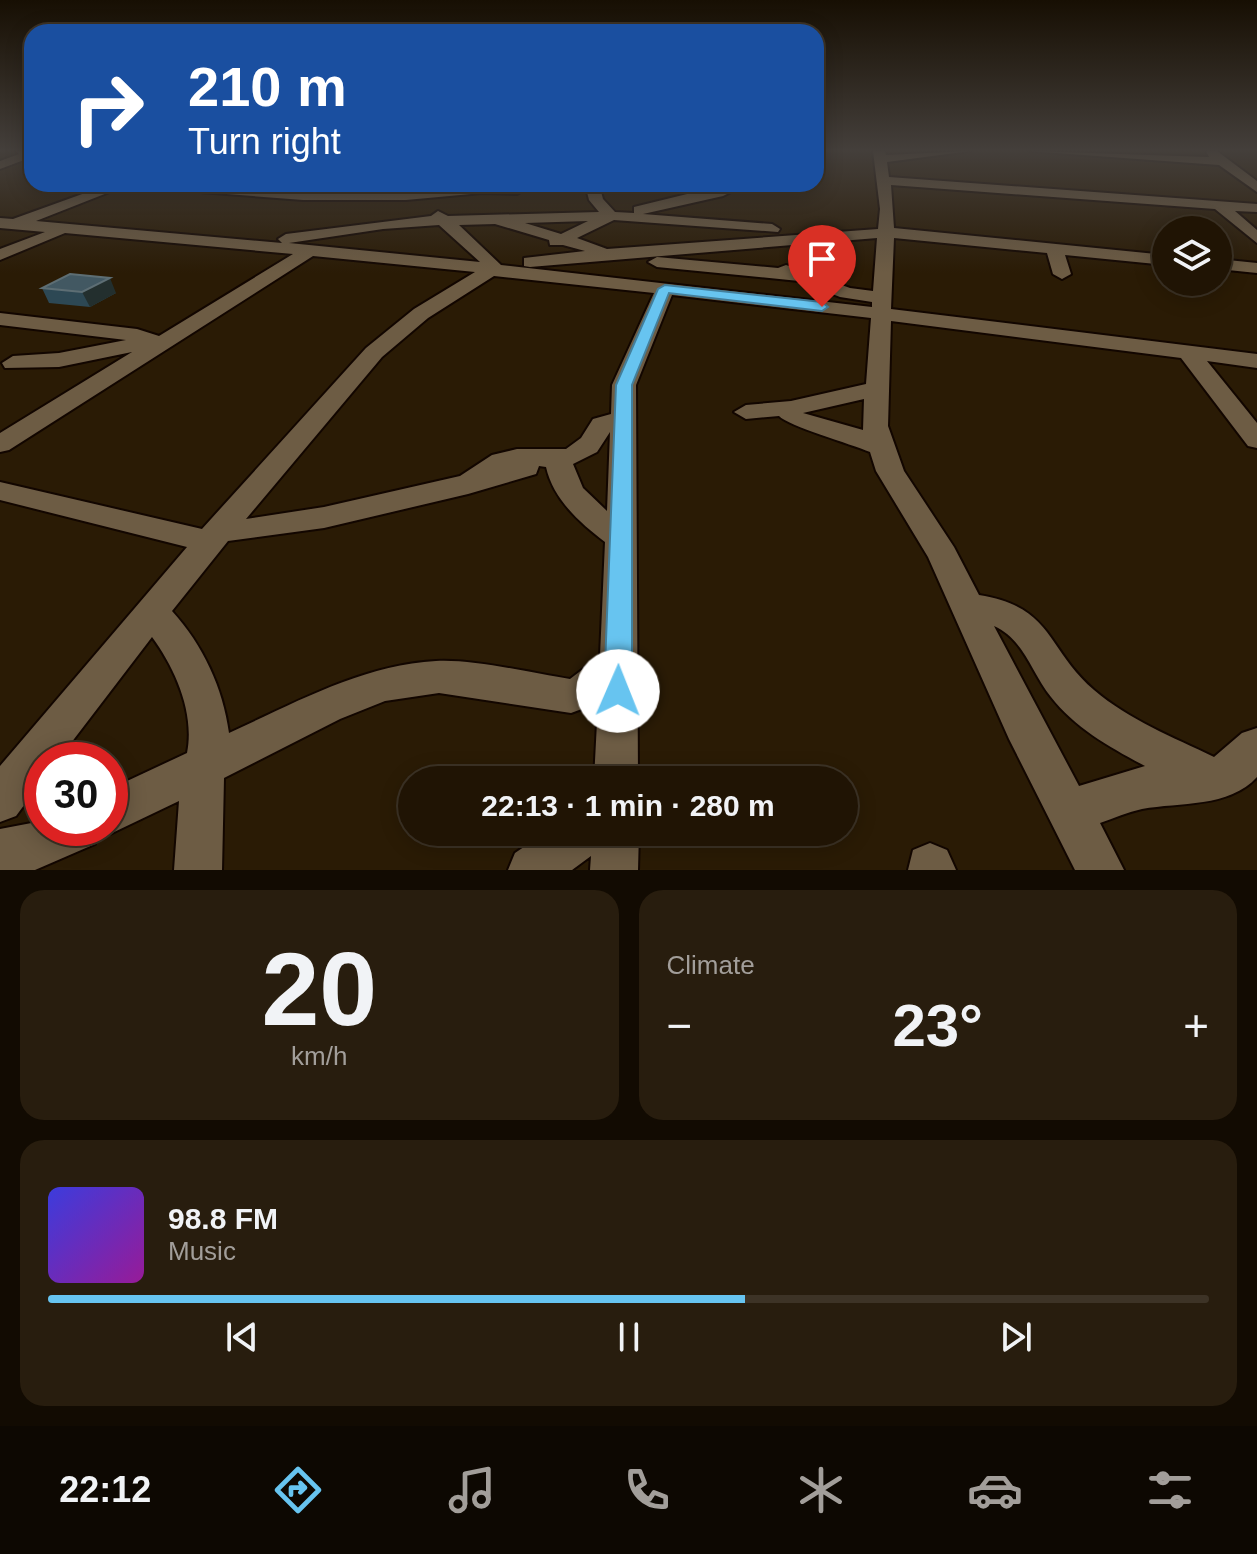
<!DOCTYPE html>
<meta charset="utf-8">
<style>
body{margin:0;font-family:Helvetica,sans-serif;background:#281d0e;color:#f1f3f6;height:100vh;display:flex;flex-direction:column;font-size:30px;white-space:nowrap}
*{box-sizing:border-box;margin:0}
p{font-size:26px;color:#a29e9a}
.icon{flex:none;width:44px;height:44px;fill:none;stroke:currentColor;stroke-width:2;stroke-linecap:round;stroke-linejoin:round}
.map{position:relative;height:870px;overflow:hidden}
.side{display:flex;flex-direction:column;gap:20px;padding:20px;background:#120b02;flex:1}
.side>*{flex:none}
.hud{position:absolute;left:24px;top:24px;width:800px;height:168px;border-radius:24px;box-shadow:0 4px 20px #0003,0 0 0 2px #3d3326;background:#1a4fa0;color:#fff;overflow:hidden}
.buttons{position:absolute;left:1152px;top:216px;display:grid;gap:16px}
.buttons a{display:grid;place-items:center;width:80px;height:80px;border-radius:50%;background:#201404;box-shadow:0 4px 20px #0003,0 0 0 2px #3d3326;font-size:40px}
.speed{position:absolute;left:24px;top:742px;display:flex;gap:16px;font-size:40px;font-weight:700;text-align:center}
.speed>*{display:grid;place-content:center;width:104px;height:104px;border-radius:50%;background:#201404;box-shadow:0 4px 20px #0003,0 0 0 2px #3d3326;line-height:1}
.speed .limit{border:12px solid #d22;background:#fff;color:#111}
.pin{position:absolute;display:grid;place-items:center;width:68px;height:68px;color:#fff;margin:-82px -34px;border-radius:50% 50% 50% 0;rotate:-45deg;box-shadow:0 0 8px #0007}
.pin .icon{rotate:45deg}
.me{position:absolute;width:88px;margin:-44px;rotate:1deg;stroke-linejoin:round;filter:drop-shadow(0 0 6px #0008)}
.turn{display:flex;align-items:center;gap:28px;height:168px;padding:0 32px;font-size:36px}
.turn .icon{width:104px;height:104px;stroke-width:2.5}
.turn b{display:block;font-size:56px;line-height:68px}
.big{font-size:60px;font-weight:700;line-height:1.1}
.side .tile{flex:1;display:flex;flex-direction:column;justify-content:center;gap:12px;min-width:0;padding:0 28px;border-radius:24px;background:#281d0e}
.side .dial{align-items:center;gap:0}
.dial b{font-size:104px;line-height:1}
.song{display:flex;align-items:center;gap:24px}
.cover{width:96px;height:96px;border-radius:12px;background:linear-gradient(135deg,hsl(240 70% 55%),hsl(300 70% 35%))}
.played{height:8px;border-radius:4px;background:linear-gradient(90deg,#67c4f0 60%,#3d3326 60%)}
.keys{display:flex;justify-content:space-around;direction:ltr}
.heat{display:flex;justify-content:space-between;align-items:center;font-size:44px;direction:ltr}
.side .tiles{flex:1;display:grid;gap:20px;grid-template-columns:1fr 1fr}
.tile:last-child{grid-column:span 2}
.trip{position:absolute;left:398px;top:766px;width:460px;height:80px;border-radius:40px;background:#201404;box-shadow:0 4px 20px #0003,0 0 0 2px #3d3326;font-weight:700;line-height:80px;text-align:center}
.tab-bar{display:flex;height:128px;justify-content:space-around;align-items:center;background:#0d0802;color:#a29e9a}
.tab-bar .icon{width:56px;height:56px}
.tab-bar .active{color:#67c4f0}
.tab-bar b{font-size:36px;color:#f1f3f6}
.map>svg:first-child{display:block}
</style>
<div class="map">
<svg width="1257" height="870" viewBox="0 0 1257 870">
<rect width="100%" height="100%" fill="#2a1b05"/>
<g fill="none" stroke-linecap="round" stroke-linejoin="round">
<defs>
<path id="minor" d="M16 151H32V157L0 169V161L19 154Z
M873 151H885L886 155 970 151 887 162 889 177 1257 204V212L1235 211 1257 230V243L1215 209 891 185 894 228 1166 255V265L1065 255 1071 274 1062 279 1053 274 1047 253 894 238 891 309 1257 354V368L1207 361 1257 423V448L1248 446 1181 358 891 321 888 426 904 471 954 547 979 595C1054 607 1046 649 1094 690 1129 720 1173 737 1214 757L1242 733 1257 728V777C1229 808 1180 802 1142 809 1128 812 1114 818 1100 823L1124 870H1075L1009 739 928 557 876 471 870 452C851 444 788 426 779 416L746 419 734 412 746 405 791 401 866 384 871 318 672 295 636 385 638 780H594L598 703 571 713 439 693 385 701 340 719 224 778 222 870H174L179 801 110 834 101 830 95 844 35 870H0V829L42 821V828H110V789L187 753C195 713 175 668 152 637L58 760H42V781L16 816 0 822V766L187 547 0 500V482L202 529 366 348 414 309 475 272 313 256 9 450 0 452V433L132 352 59 367 5 368 2 363 13 356 59 353 126 340 0 325V313L137 329 159 336 293 254 65 233 0 260V249L45 232 0 228V218L13 219 110 184H130L36 221 282 243 278 239 286 234 431 216 438 211 448 216 599 212 589 200 585 184H599L603 199 615 212 634 213V207L728 184H747L723 196 643 214 772 224 780 229 778 232 614 220 577 238 607 249 878 229 880 209ZM588 221 561 234 525 223ZM495 224 549 240 550 245H563L585 251 524 258V266L530 267 877 238 873 291 850 288 786 265 778 268 657 257 648 262 657 267 799 281 840 297 872 302V307L501 265 459 225ZM439 225 480 262 289 243 383 229ZM494 276 654 293 612 385 611 414 593 419 581 438 566 449H517L492 455 460 476 324 507 246 519 382 357 428 318ZM864 399 863 430 803 413ZM610 432 607 511 583 488 573 464 597 452ZM539 466 546 467C553 499 580 523 605 542L600 656 570 679C532 673 474 659 436 661 362 665 295 703 229 733 223 688 203 645 172 611L228 541 324 528 468 494 536 474ZM994 626C1024 639 1032 674 1051 697 1075 728 1111 748 1145 766L1079 786Z
M1029 151 1209 157 1206 151H1217L1257 181V192L1219 165Z
M141 184C239 184 338 198 434 189 454 187 509 178 524 190L517 194 482 193 406 200H303L148 188Z
M537 184H553L546 188Z
M1218 259 1257 263V273L1218 269Z
M546 832H639L638 870H590L591 856 572 870H508L515 853Z
M930 843 947 850 956 870H908L913 850Z"/>
</defs>
<!-- minor casing -->
<use href="#minor" stroke="#120600" stroke-width="4"/>
<!-- minor -->
<use href="#minor" fill="#6d5c44" fill-rule="evenodd"/>
</g>
<!-- wall -->
<path fill="#2d4854" d="M42 288 116 293 90 307 49 303Z"/>
<!-- shaded-wall -->
<path fill="#232f2e" d="M110 278 116 293 90 307 82 292Z"/>
<!-- building -->
<path fill="#425862" stroke="#5d6e74" stroke-width="2" d="M70 274 110 278 82 292 42 288Z"/>
<!-- sky -->
<linearGradient id="sky" x2="0" y2="1"><stop stop-color="#170f03"/><stop offset="0.55" stop-color="#443f3b"/><stop offset="1" stop-color="#443f3b" stop-opacity="0"/></linearGradient>
<rect width="1257" height="273" fill="url(#sky)"/>
<!-- route -->
<path fill="#67c4f0" stroke="#437f9c" stroke-width="2" d="M665 285 822 302 828 307 822 311 669 293 632 385V691L628 699 618 703 608 699 604 691 616 385 658 289Z"/>
</svg>
<div class="buttons">
<a><svg class="icon" aria-label="layers" viewBox="0 0 24 24"><path d="M12 4l9 5-9 5-9-5zM3 14l9 5 9-5"/></svg></a>
</div>
<div class="speed"><div class="limit">30</div></div>
<div class="pin" style="left:822px;top:307px;background:#d93025"><svg class="icon" aria-label="arrive" viewBox="0 0 24 24"><path d="M6 21V4h12l-3 4 3 4H6"/></svg></div>
<svg class="me" style="left:618px;top:691px" viewBox="-20 -20 40 40"><circle r="19" fill="#fff"/><path d="M0-13L10 11 0 6-10 11z" fill="#67c4f0"/></svg>
<div class="trip">22:13 · 1 min · 280 m</div>
<div class="hud">
<div class="turn"><svg class="icon" aria-label="right" viewBox="0 0 24 24"><path d="M7 20v-9h11M14 6l5 5-5 5"/></svg><div><b>210 m</b>Turn right</div></div>
</div>
</div>
<section class="side">
<div class="tiles">
<div class="tile dial"><b>20</b><p>km/h</p></div>
<div class="tile"><p>Climate</p>
<div class="heat"><a>−</a><b class="big">23°</b><a>+</a></div>
</div>
<div class="tile">
<div class="song"><i class="cover"></i><div><b>98.8 FM</b><p>Music</p></div></div>
<div class="played"></div>
<div class="keys"><svg class="icon" aria-label="previous" viewBox="0 0 24 24"><path d="M18 5L8 12l10 7zM5 5v14"/></svg><svg class="icon" aria-label="pause" viewBox="0 0 24 24"><path d="M8 5v14M16 5v14"/></svg><svg class="icon" aria-label="next" viewBox="0 0 24 24"><path d="M6 5l10 7-10 7zM19 5v14"/></svg></div>
</div>
</div>
</section>
<nav class="tab-bar">
<b>22:12</b>
<svg class="icon active" aria-label="directions" viewBox="0 0 24 24"><path d="M12 3l9 9-9 9-9-9zM9 14v-3h6M13 9l2 2-2 2"/></svg>
<svg class="icon" aria-label="music" viewBox="0 0 24 24"><path d="M9 18V5l10-2v13"/><circle cx="6" cy="18" r="3"/><circle cx="16" cy="16" r="3"/></svg>
<svg class="icon" aria-label="phone" viewBox="0 0 24 24"><path d="M5 4h4l2 5-3 2q2 4 5 5l2-3 5 2v4C11 20 4 13 5 4z"/></svg>
<svg class="icon" aria-label="climate" viewBox="0 0 24 24"><path d="M12 3v18M4 7l16 10M4 17L20 7"/></svg>
<svg class="icon" aria-label="car" viewBox="0 0 24 24"><path d="M5 17H2v-5l4-1 3-4h7l3 4 3 1v5h-3M9 17h6M6 11h13"/><circle cx="7" cy="17" r="2"/><circle cx="17" cy="17" r="2"/></svg>
<svg class="icon" aria-label="filters" viewBox="0 0 24 24"><path d="M4 7h16M4 17h16"/><circle cx="9" cy="7" r="2"/><circle cx="15" cy="17" r="2"/></svg>
</nav>
